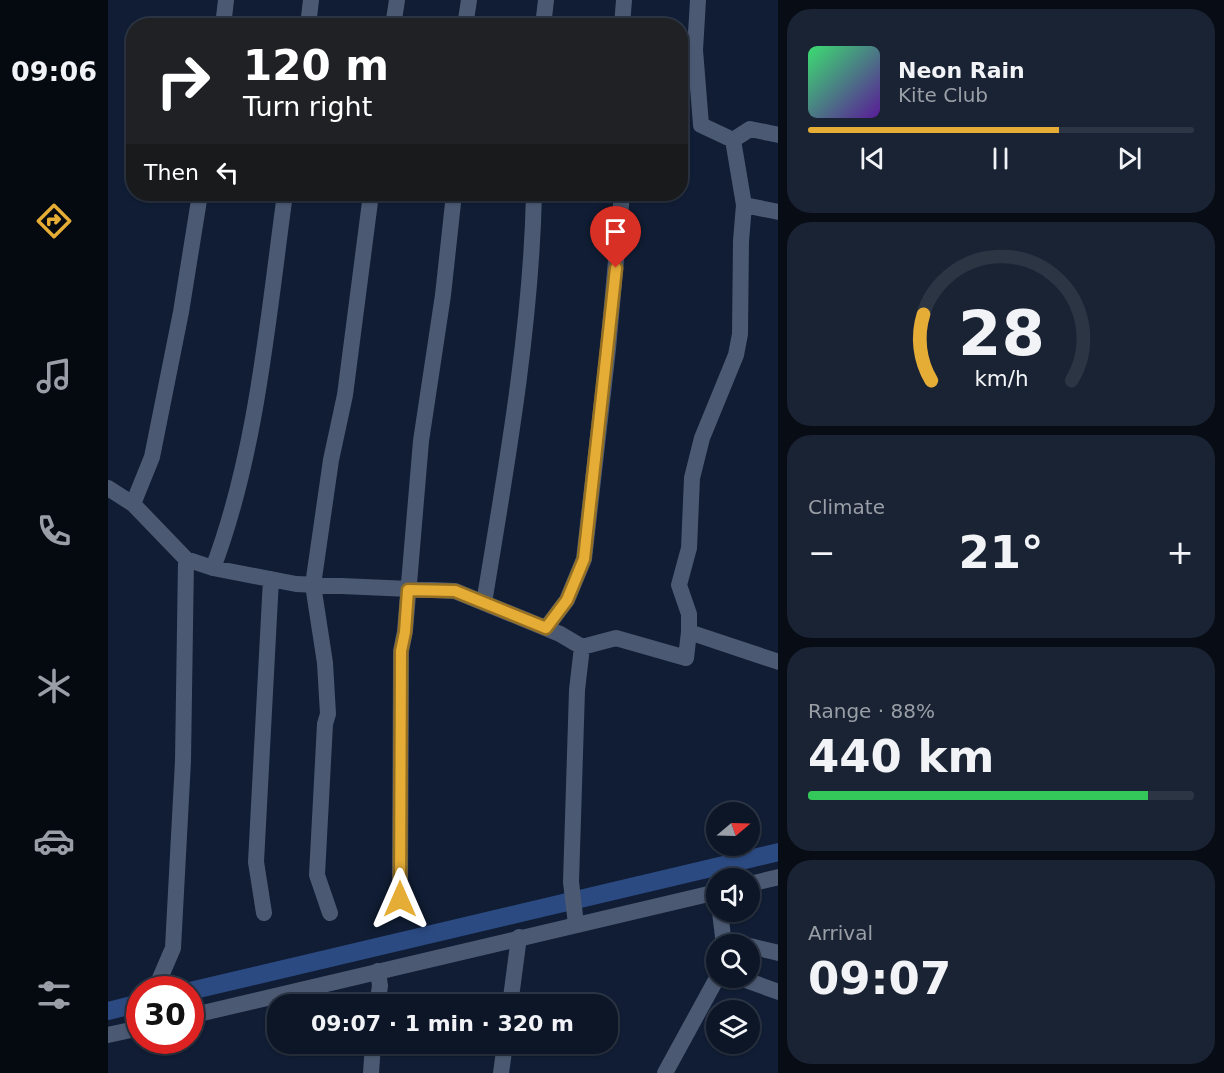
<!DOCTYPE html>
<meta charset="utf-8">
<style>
body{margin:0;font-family:"DejaVu Sans",sans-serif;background:#1a2333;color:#f1f3f6;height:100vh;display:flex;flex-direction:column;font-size:22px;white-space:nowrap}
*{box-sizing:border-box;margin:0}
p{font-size:20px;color:#9a9fa7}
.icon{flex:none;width:33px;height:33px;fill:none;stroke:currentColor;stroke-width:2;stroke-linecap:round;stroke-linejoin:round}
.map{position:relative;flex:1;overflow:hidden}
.drawer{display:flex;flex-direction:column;gap:9px;padding:9px;background:#070c15;width:446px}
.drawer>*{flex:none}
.hud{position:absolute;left:18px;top:18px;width:562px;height:183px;border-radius:24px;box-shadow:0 2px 4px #0004,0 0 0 2px #2c3544;background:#202124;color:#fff;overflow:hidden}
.needle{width:39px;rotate:71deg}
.buttons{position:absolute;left:598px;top:802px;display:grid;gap:12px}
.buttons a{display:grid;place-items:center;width:54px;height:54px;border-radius:50%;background:#0c1627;box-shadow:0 2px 4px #0004,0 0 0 2px #2c3544;font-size:30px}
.speed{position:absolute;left:18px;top:976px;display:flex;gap:12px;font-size:30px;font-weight:700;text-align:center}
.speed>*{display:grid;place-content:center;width:78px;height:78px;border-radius:50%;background:#0c1627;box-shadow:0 2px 4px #0004,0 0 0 2px #2c3544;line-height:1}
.speed .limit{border:9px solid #d22;background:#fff;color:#111}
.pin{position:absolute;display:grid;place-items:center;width:51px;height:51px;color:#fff;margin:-62px -26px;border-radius:50% 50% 50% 0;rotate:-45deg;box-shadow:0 0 6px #0007}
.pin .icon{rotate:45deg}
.me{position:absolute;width:66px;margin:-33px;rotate:0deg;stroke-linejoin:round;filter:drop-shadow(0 0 4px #0008)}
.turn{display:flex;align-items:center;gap:21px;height:126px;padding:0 18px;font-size:27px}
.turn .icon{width:78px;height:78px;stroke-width:2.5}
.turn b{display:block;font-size:42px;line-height:51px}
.then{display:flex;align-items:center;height:57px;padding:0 18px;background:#0003;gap:12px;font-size:22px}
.big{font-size:45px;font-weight:600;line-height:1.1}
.drawer .widget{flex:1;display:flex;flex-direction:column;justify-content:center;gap:9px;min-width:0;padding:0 21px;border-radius:24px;background:#1a2333}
.drawer .dial{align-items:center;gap:0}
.dial svg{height:156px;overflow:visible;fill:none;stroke:#2c3544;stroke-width:7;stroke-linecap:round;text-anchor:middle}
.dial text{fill:#f1f3f6;stroke:none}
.song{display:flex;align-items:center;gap:18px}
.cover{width:72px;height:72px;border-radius:9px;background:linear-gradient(135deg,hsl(140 70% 55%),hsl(270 70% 35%))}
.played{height:6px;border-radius:3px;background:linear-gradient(90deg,#e5ad36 65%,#2c3544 65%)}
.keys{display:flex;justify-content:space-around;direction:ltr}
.heat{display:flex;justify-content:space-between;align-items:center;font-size:33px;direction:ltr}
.charge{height:9px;border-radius:4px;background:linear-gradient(90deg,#34c759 88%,#2c3544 0)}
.trip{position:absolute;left:159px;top:994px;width:351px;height:60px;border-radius:24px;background:#0c1627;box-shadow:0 2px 4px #0004,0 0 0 2px #2c3544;font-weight:600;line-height:60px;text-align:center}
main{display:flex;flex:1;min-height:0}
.tabs{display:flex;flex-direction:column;width:108px;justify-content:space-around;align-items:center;background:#050910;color:#9a9fa7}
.tabs .icon{width:42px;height:42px}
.tabs .active{color:#e5ad36}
.tabs b{font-size:27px;color:#f1f3f6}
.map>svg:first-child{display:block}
</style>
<main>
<nav class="tabs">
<b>09:06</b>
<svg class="icon active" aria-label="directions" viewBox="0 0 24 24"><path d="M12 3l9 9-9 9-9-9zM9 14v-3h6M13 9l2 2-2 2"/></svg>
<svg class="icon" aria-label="music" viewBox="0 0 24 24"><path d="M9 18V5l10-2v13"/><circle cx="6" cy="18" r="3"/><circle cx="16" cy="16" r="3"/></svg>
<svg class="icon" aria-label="phone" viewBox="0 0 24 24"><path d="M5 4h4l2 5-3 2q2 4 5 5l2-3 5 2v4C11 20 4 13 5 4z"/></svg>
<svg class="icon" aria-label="climate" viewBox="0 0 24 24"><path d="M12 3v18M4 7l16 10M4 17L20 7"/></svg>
<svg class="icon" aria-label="car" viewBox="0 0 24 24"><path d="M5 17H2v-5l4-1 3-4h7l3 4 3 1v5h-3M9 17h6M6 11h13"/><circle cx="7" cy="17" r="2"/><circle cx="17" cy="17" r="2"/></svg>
<svg class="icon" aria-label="filters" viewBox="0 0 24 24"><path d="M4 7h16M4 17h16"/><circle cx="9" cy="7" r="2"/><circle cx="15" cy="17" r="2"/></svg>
</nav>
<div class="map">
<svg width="671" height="1073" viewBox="0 0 671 1073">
<rect width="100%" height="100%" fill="#101d34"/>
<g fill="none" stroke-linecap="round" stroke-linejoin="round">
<!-- canal -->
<path stroke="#2b4a82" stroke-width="18" d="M82 991 671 852
M0 1011 32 1003"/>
<!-- minor -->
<path stroke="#4b5972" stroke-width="16" d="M115 26 118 0
M200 26 203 0
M285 26 289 0
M357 26 361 0
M435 26 438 0
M514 26 516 0
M625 140 642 129 671 135
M636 205 671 212
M0 488 25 504 78 559 105 568 188 584 347 591 452 634 474 647 469 690 463 882 468 924
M25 504 44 457 73 312 92 194
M105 568C149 452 160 317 177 194
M376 603C398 469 423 330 426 194
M438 628 459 600 476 559 500 349 514 194
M581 632 671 662
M474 647 508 638 578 658 581 632V614L571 585 581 548 584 478 594 438 628 355 632 334 633 241 636 205 625 140 593 125 587 50 590 0
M292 899 293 651 297 631 313 441 335 295 346 194
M612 912 616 945
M156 913 148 862 163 579
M222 913 209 875 217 724 220 714 217 663 205 585 223 460 237 395 263 194
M642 946 671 953
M632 978 671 992
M47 990 65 948 75 761 78 559
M269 1005 272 986 270 971
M402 1005 411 937
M263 1073 265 1044
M393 1073 397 1044
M557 1073 609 978"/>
<!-- tertiary -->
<path stroke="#4b5972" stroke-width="16" d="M642 884 671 877
M82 1016 609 892
M0 1035 32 1028"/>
</g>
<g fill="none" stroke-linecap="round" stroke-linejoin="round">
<defs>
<path id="route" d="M292 899 293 651 297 632 300 590 347 591 438 628 459 600 476 559 508 268"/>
</defs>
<!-- route casing -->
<use href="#route" stroke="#957023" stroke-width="15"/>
<!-- route -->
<use href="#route" stroke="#e5ad36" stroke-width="10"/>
</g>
</svg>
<div class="buttons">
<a><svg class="needle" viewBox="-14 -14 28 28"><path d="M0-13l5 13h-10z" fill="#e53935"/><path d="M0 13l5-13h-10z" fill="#9a9fa7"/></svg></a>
<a><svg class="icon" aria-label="sound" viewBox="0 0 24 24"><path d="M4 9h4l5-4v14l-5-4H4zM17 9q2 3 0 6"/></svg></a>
<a><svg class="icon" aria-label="search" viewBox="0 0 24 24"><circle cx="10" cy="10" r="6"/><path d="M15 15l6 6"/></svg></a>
<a><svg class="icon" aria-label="layers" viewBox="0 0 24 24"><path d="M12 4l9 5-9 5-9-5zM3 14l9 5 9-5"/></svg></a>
</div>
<div class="speed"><div class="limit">30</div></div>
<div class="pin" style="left:508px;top:268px;background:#d93025"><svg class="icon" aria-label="arrive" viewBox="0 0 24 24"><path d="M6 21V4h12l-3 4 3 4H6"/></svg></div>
<svg class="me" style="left:292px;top:899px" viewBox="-20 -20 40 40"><path d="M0-17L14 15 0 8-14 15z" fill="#e5ad36" stroke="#fff" stroke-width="4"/></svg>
<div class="trip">09:07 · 1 min · 320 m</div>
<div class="hud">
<div class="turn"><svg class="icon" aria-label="right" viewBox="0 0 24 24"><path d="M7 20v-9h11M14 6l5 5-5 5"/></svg><div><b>120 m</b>Turn right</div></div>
<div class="then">Then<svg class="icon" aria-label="left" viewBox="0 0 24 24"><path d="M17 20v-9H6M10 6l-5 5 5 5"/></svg></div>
</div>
</div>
<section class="drawer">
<div class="widget">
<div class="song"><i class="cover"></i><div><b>Neon Rain</b><p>Kite Club</p></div></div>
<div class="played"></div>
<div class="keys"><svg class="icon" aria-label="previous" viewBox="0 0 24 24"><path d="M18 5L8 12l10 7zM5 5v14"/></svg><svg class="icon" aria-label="pause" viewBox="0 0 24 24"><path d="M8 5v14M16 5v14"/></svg><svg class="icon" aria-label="next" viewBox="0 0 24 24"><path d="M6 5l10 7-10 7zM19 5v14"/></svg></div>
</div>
<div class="widget dial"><svg viewBox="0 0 100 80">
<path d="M14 69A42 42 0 1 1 86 69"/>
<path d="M14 69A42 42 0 0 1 10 35" stroke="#e5ad36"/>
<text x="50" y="56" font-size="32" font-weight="700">28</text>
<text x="50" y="72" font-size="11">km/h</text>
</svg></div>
<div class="widget"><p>Climate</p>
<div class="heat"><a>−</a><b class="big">21°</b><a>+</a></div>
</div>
<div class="widget"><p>Range · 88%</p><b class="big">440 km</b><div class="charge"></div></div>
<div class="widget"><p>Arrival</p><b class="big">09:07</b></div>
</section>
</main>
